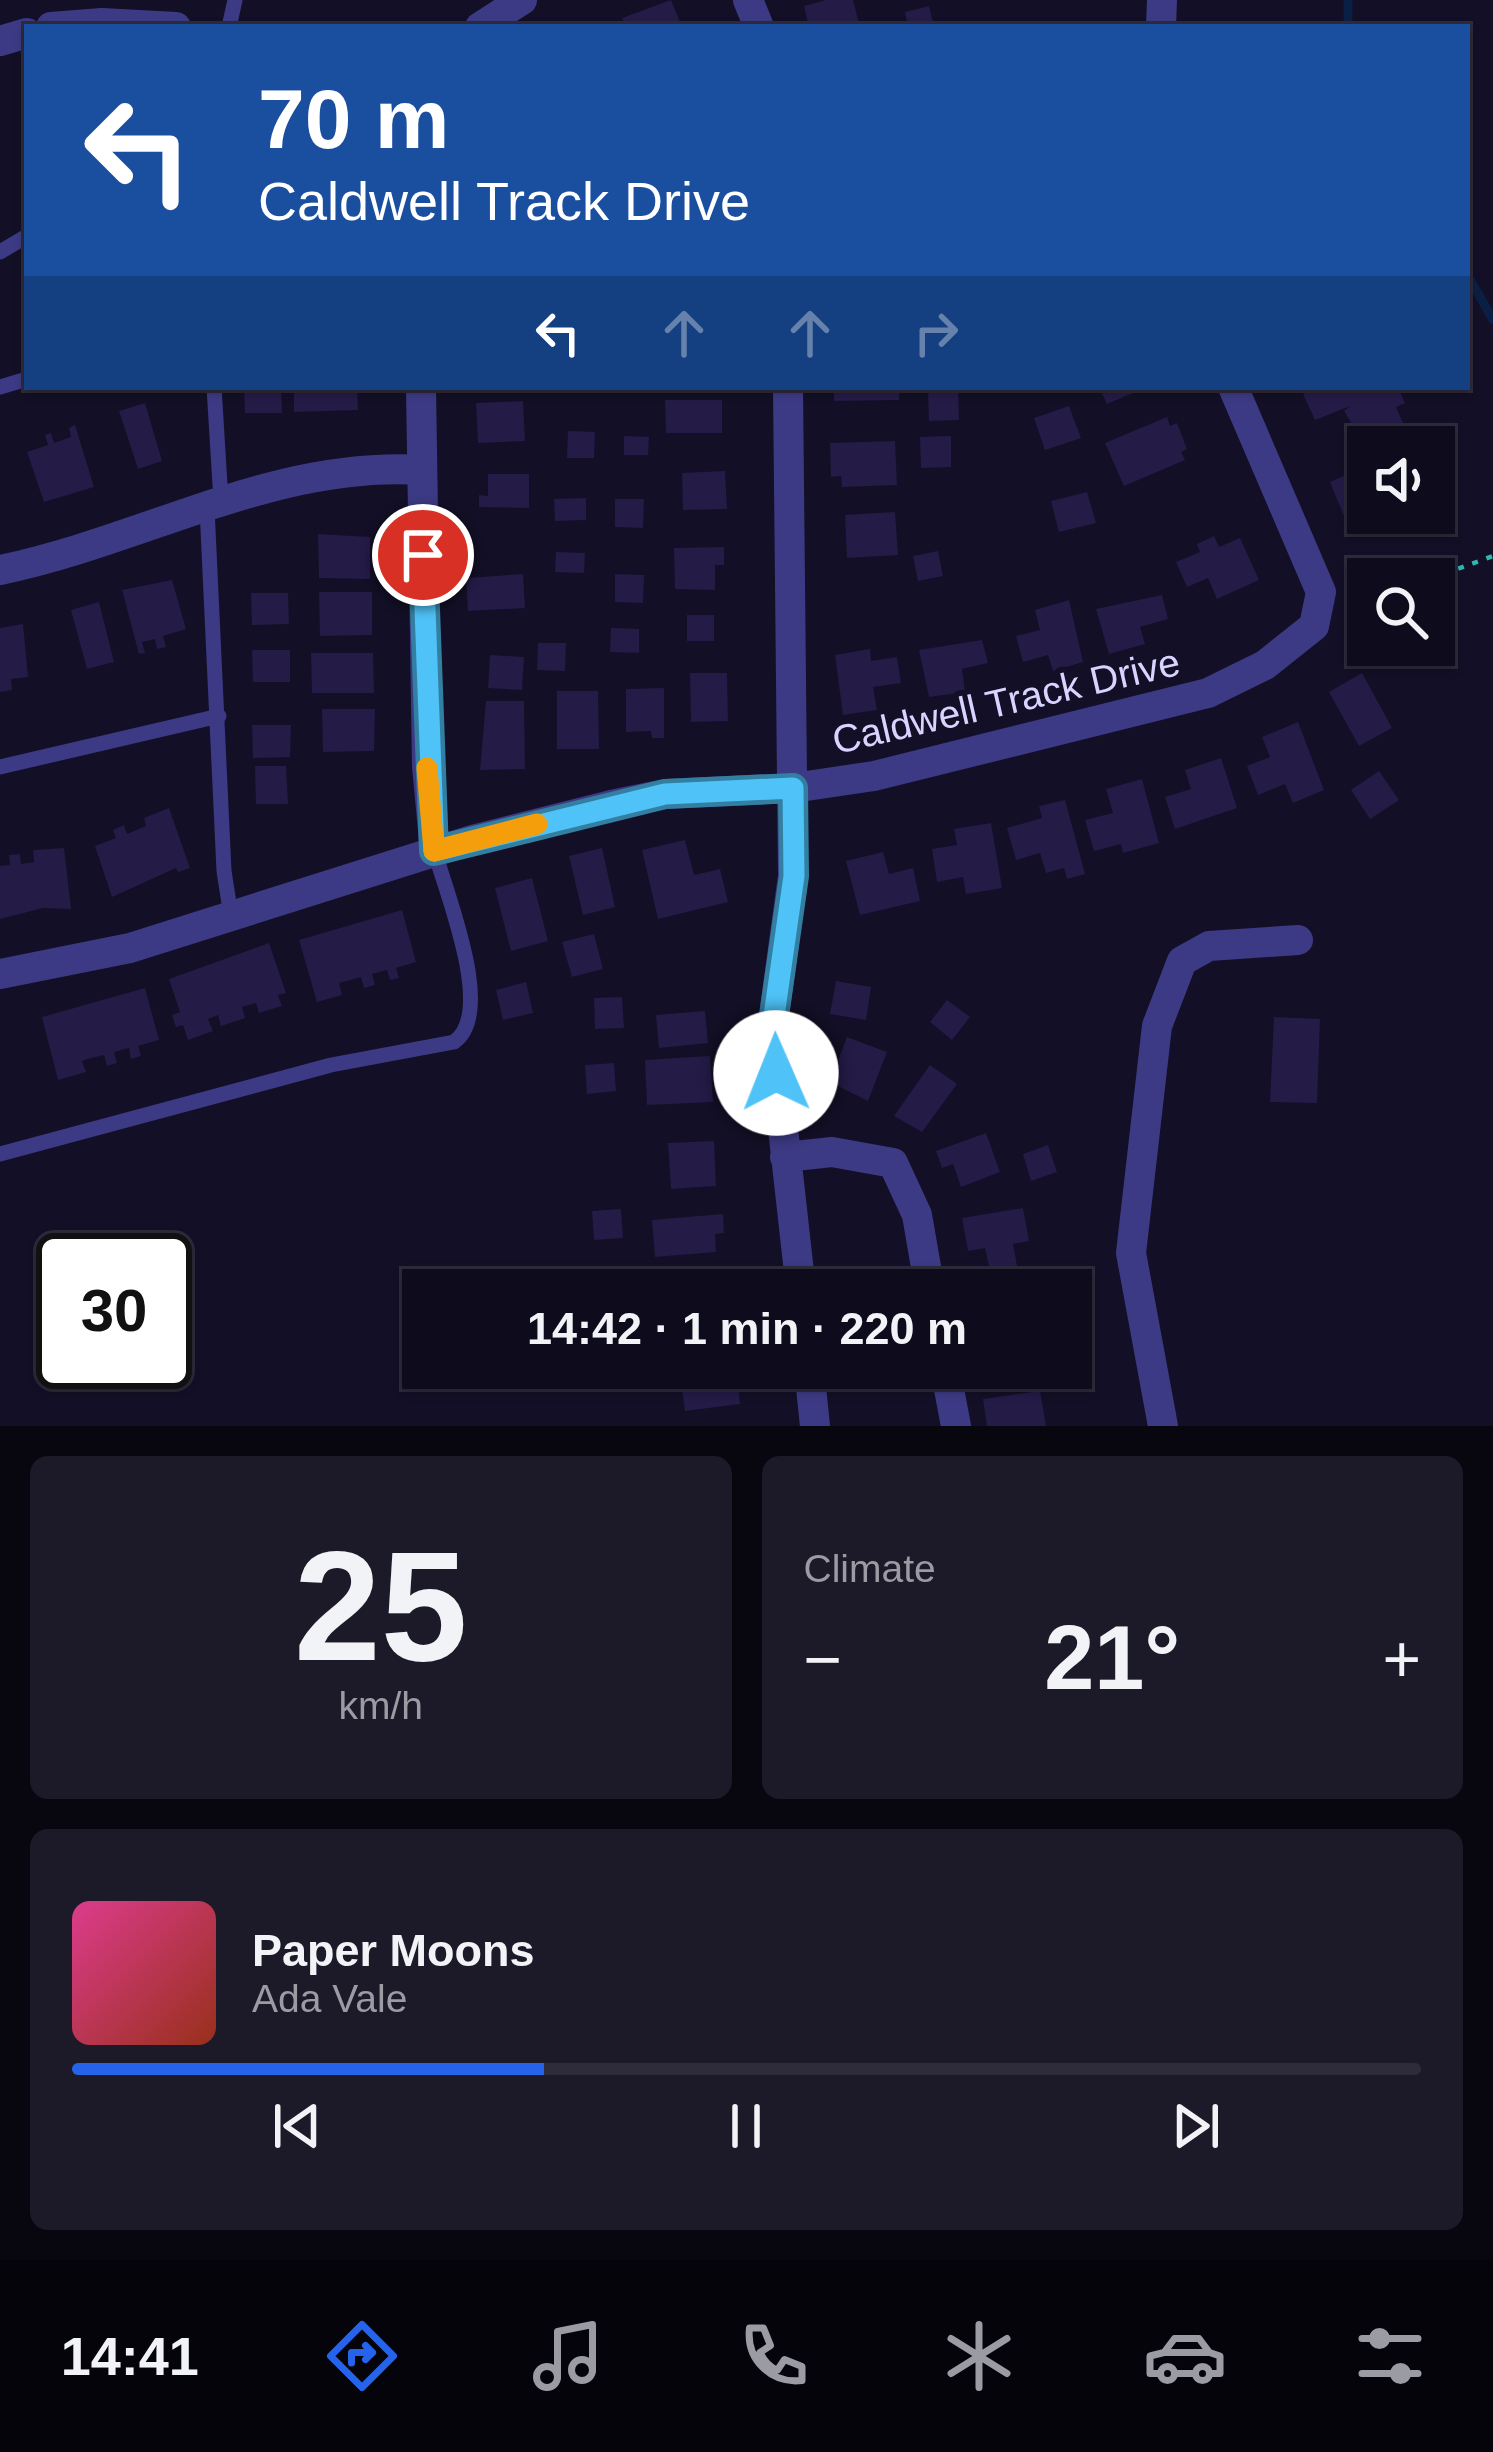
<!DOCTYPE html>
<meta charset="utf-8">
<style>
body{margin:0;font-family:Helvetica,sans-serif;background:#1c1929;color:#f1f3f6;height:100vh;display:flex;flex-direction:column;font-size:45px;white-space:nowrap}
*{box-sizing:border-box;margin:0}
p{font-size:39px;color:#9b9ba3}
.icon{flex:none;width:66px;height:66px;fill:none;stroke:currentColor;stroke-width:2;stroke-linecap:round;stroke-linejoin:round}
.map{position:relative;height:1426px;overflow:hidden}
.details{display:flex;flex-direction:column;gap:30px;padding:30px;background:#08060f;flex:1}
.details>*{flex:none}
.guide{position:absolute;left:24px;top:24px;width:1446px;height:366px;border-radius:0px;box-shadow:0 3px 9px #0004,0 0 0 3px #2e2b3b;background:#1a4fa0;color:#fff;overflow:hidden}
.buttons{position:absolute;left:1347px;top:426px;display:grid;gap:24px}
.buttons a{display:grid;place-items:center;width:108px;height:108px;border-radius:0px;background:#0e0b1c;box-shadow:0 3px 9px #0004,0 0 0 3px #2e2b3b;font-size:60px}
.speed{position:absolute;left:36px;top:1233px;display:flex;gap:24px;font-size:60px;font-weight:700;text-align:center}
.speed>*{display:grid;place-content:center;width:156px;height:156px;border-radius:50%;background:#0e0b1c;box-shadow:0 3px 9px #0004,0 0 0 3px #2e2b3b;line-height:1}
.speed .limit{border:6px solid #111;border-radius:18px;background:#fff;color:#111}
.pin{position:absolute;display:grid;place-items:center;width:102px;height:102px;color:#fff;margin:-51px;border:6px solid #fff;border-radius:50%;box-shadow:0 3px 12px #0007}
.me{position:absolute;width:132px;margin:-66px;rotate:359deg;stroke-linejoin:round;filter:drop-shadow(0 0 9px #0008)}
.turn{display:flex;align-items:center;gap:42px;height:252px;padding:0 36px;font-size:54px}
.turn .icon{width:156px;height:156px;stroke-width:2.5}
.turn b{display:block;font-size:84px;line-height:102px}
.lanes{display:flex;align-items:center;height:114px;padding:0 36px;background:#0003;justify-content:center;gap:60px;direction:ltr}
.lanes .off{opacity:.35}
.big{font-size:90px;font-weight:700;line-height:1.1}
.details .widget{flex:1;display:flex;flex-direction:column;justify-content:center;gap:18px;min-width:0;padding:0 42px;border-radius:18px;background:#1c1929}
.details .dial{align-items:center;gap:0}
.dial b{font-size:156px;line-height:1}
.song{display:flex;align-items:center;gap:36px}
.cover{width:144px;height:144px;border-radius:18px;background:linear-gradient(135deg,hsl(330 70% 55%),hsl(10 70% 35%))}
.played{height:12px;border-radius:6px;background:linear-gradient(90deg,#2563eb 35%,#2e2b3b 35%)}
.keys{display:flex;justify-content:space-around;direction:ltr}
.heat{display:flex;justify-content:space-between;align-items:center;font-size:66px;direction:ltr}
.details .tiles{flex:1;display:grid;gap:30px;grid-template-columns:1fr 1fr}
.widget:last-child{grid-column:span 2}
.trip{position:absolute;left:402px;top:1269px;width:690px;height:120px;border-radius:0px;background:#0e0b1c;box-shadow:0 3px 9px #0004,0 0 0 3px #2e2b3b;font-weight:700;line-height:120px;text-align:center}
.tabs{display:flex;height:192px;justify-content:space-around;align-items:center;background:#06040b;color:#9b9ba3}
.tabs .icon{width:84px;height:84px}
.tabs .selected{color:#2563eb}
.tabs b{font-size:54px;color:#f1f3f6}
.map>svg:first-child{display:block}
</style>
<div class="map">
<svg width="1493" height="1426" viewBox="0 0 1493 1426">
<rect width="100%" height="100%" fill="#130f26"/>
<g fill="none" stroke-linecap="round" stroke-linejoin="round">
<!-- stream -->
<path stroke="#0a1f44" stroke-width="9" d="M1348 0V27
M1467 274 1493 320"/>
</g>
<!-- building -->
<path fill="#241b47" d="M671 0 682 27H626L622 18Z
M826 0H853L860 27H809L804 6Z
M929 6 934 27H908L905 12Z
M244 387H281L282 413H245Z
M294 387H357L358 410 294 412Z
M834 387H899V400L834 401Z
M1099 387H1147L1107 404Z
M1318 387H1398L1405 403 1396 407 1404 425 1363 443 1344 411 1350 406 1315 420 1303 394Z
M958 389 959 420 929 421 928 390Z
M665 400H722V433H666Z
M523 401 525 441 478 443 476 403Z
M145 403 162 461 138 469 119 411Z
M1069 406 1081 438 1045 450 1034 418Z
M1167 417 1170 426 1177 423 1187 449 1181 452 1185 460 1124 486 1105 443Z
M75 425 94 487 44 502 27 452 48 445 45 435 51 433 54 443 71 437 69 428Z
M568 431 595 432 594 458H567Z
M624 436 649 437 648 455H624Z
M951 436V467L921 468 920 437Z
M895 441 897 485 842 487 841 476 831 477 830 443Z
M1368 466V513H1399L1402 519 1373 531 1363 509 1344 516 1330 482Z
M725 471 727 509 683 510 682 473Z
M488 474H529V508L479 507V495L488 496Z
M1087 492 1096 523 1059 532 1051 501Z
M586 498V520L555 521 554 499Z
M615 499H644L643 528 615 527Z
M895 512 898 555 847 558 845 515Z
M318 534 370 537V579L319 578Z
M1214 536 1219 547 1240 538 1259 580 1217 599 1208 578 1187 587 1176 562 1200 552 1197 544Z
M724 547V565H715V590L675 589 674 548Z
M938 551 943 576 918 581 913 556Z
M556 552 585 553 584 573 555 572Z
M523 574 525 608 468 611 466 578Z
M615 574 644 575 643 603 615 602Z
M172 580 186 629 163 636 166 647 157 649 155 639 142 642 145 653 139 654 122 590Z
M319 592H372V635L320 636Z
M251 593H288L289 624 252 625Z
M1162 595 1168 619 1140 627 1145 644 1109 654 1096 609Z
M1069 600 1083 662 1053 671 1048 655 1023 662 1016 636 1040 630 1035 610Z
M99 602 114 662 87 669 71 610Z
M687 615H714V641H687Z
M23 624 28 677 11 679 12 690 0 692V628Z
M611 628 639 629V653L610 652Z
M982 640 988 663 962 669 965 692 929 697 919 650Z
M538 643H566L565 671 537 670Z
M870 649 871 661 897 657 901 683 873 687 877 710 843 715 835 655Z
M252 650H290V682H253Z
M311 653H373L374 693H312Z
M490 655 524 657 522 690 488 688Z
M690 673H727L728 721 691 722Z
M1362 673 1392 728 1359 746 1329 692Z
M664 688V738H652L651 731 626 732V689Z
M557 691H598L599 749H557Z
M486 701H524L525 769 480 770Z
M322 709H375L374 751 323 752Z
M1298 722 1324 790 1293 803 1285 784 1258 795 1247 766 1270 757 1262 737Z
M252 725H291L290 757 253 758Z
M1221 758 1237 808 1175 829 1165 797 1191 789 1185 770Z
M255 766H286L288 804H256Z
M1379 771 1399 800 1370 819 1351 790Z
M1142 779 1159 843 1123 853 1121 844 1094 851 1085 820 1113 813 1106 789Z
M1065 800 1085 874 1067 879 1064 868 1046 873 1040 853 1016 860 1007 828 1042 818 1039 806Z
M169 808 190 868 178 872 176 868 112 897 95 846 116 838 113 830 124 825 127 834 146 826 144 818Z
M991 823 1002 888 966 894 963 877 937 882 932 849 957 845 954 829Z
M685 840 694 875 720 869 728 902 658 919 642 850Z
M64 848 71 909 43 908 0 919V866L10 865 9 855 20 854 21 864 34 862 33 850Z
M602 848 615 907 583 915 569 856Z
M883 852 889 874 913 868 920 901 860 915 846 861Z
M532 878 548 941 511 951 495 888Z
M402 910 416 962 396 968 399 978 390 980 387 970 372 974 375 985 364 988 361 977 339 983 342 995 317 1002 299 940Z
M594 934 603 969 572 977 562 942Z
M269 943 286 993 278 995 282 1006 259 1013 256 1003 242 1007 245 1018 221 1026 218 1015 208 1019 213 1031 188 1040 183 1025 176 1027 172 1015 180 1012 169 979Z
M836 981 871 987 866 1020 830 1014Z
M526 982 533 1013 503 1020 496 990Z
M145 988 159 1040 138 1046 141 1056 131 1059 129 1048 114 1052 117 1063 107 1066 104 1055 91 1058 82 1061 86 1072 58 1080 42 1017Z
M622 997 624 1028 595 1029 594 998Z
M947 1000 970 1017 952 1040 930 1022Z
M705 1011 708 1043 659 1048 656 1015Z
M1274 1017 1320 1019 1317 1103 1270 1102Z
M847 1037 887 1052 868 1101 830 1082Z
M710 1056 713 1102 647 1105 645 1060Z
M614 1063 616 1091 587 1094 585 1065Z
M930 1065 957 1084 922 1132 894 1116Z
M986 1133 1000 1172 961 1187 953 1164 942 1168 936 1151Z
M714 1141 716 1186 671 1189 668 1143Z
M1048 1145 1057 1172 1031 1181 1023 1154Z
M1023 1208 1029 1241 1013 1244 1017 1266 990 1271 985 1248 968 1251 962 1218Z
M621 1209 623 1238 594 1240 592 1211Z
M723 1214 724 1233 715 1234 716 1252 655 1257 652 1220Z
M610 1368H645L647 1379 614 1386Z
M679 1368H736L740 1404 685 1411Z
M1040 1391 1046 1426H987L983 1399Z"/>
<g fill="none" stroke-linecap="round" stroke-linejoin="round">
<!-- path -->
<path stroke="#2fb8b0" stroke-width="4.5" stroke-dasharray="6 9" stroke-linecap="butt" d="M1430 579 1493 556
M1350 606 1368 602"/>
<!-- service -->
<path stroke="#3d3a85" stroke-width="15" d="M229 27 235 0
M0 252 27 236
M0 387 27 379
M214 387 221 501
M207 508 224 871 231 916
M0 767 219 716
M0 1154 331 1065 454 1042C496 1013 446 894 435 852"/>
<!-- minor -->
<path stroke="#3d3a85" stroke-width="30" d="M748 0 759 27
M51 27 102 23 176 27
M480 27 522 0
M1161 27 1162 0
M0 41 27 33
M421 387 427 766 435 852
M788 387 793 876 772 1030 801 1290
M0 570C145 540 272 461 422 470
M0 974 130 948 472 840 611 805 665 794 793 788 874 776 1208 693 1265 665 1314 626 1321 592 1233 387
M785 1157 832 1152 893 1163 917 1215 930 1290
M809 1368 815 1426
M945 1368 956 1426
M1163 1426 1131 1253 1157 1026 1182 961 1209 946 1298 940"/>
</g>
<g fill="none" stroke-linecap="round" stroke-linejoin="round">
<defs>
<path id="route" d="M423 555 434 851 665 794 793 788 794 876 772 1030 776 1073"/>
</defs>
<!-- route casing -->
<use href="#route" stroke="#337fa1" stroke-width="30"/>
<!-- route -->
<use href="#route" stroke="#4fc3f7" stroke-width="21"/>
<!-- slow -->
<path stroke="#f59e0b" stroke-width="21" d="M427 768 434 851 537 824"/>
</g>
<g text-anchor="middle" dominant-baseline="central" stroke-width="12" stroke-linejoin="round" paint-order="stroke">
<!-- street labels -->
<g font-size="39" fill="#d9d4ff" stroke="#130f26">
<text transform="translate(1006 701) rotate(-13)">Caldwell Track Drive</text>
</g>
</g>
</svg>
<div class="buttons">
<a><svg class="icon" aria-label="sound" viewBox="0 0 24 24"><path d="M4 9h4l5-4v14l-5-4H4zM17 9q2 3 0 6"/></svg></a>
<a><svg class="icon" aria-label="search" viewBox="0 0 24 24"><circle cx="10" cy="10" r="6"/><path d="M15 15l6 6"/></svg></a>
</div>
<div class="speed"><div class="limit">30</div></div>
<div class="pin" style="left:423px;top:555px;background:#d93025"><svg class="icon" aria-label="arrive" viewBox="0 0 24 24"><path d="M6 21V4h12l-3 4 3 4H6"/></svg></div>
<svg class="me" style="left:776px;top:1073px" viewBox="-20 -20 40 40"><circle r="19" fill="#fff"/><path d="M0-13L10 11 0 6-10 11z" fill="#4fc3f7"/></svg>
<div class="trip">14:42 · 1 min · 220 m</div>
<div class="guide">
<div class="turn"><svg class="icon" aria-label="left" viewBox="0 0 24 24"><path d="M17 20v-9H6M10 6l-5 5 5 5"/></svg><div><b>70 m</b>Caldwell Track Drive</div></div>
<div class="lanes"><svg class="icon" aria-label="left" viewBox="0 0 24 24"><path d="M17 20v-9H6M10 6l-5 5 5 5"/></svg><svg class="icon off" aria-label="ahead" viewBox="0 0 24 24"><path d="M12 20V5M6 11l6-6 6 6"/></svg><svg class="icon off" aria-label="ahead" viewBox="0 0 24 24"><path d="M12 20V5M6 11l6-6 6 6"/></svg><svg class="icon off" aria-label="right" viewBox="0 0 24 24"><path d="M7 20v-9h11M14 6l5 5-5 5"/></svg></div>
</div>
</div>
<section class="details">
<div class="tiles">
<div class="widget dial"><b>25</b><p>km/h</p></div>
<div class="widget"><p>Climate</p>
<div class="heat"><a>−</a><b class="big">21°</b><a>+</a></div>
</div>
<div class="widget">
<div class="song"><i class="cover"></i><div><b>Paper Moons</b><p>Ada Vale</p></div></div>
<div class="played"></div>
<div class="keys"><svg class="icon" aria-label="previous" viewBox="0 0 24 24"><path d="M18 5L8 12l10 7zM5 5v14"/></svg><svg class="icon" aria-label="pause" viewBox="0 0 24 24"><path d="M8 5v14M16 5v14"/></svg><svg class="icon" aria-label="next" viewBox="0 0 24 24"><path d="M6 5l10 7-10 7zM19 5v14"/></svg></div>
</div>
</div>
</section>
<nav class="tabs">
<b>14:41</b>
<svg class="icon selected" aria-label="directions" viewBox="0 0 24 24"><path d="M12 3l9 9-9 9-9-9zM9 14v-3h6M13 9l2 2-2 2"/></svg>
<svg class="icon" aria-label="music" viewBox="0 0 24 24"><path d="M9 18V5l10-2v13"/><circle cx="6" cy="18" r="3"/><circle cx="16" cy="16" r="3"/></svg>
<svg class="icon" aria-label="phone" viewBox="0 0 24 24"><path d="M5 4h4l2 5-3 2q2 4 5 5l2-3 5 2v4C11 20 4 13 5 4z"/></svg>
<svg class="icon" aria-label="climate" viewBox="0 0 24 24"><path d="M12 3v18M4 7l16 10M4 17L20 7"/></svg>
<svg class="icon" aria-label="car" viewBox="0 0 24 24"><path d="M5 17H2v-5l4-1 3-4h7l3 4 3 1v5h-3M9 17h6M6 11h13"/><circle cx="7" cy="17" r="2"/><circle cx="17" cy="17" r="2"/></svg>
<svg class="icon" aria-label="filters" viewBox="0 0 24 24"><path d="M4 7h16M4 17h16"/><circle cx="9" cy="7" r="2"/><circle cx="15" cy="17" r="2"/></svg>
</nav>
